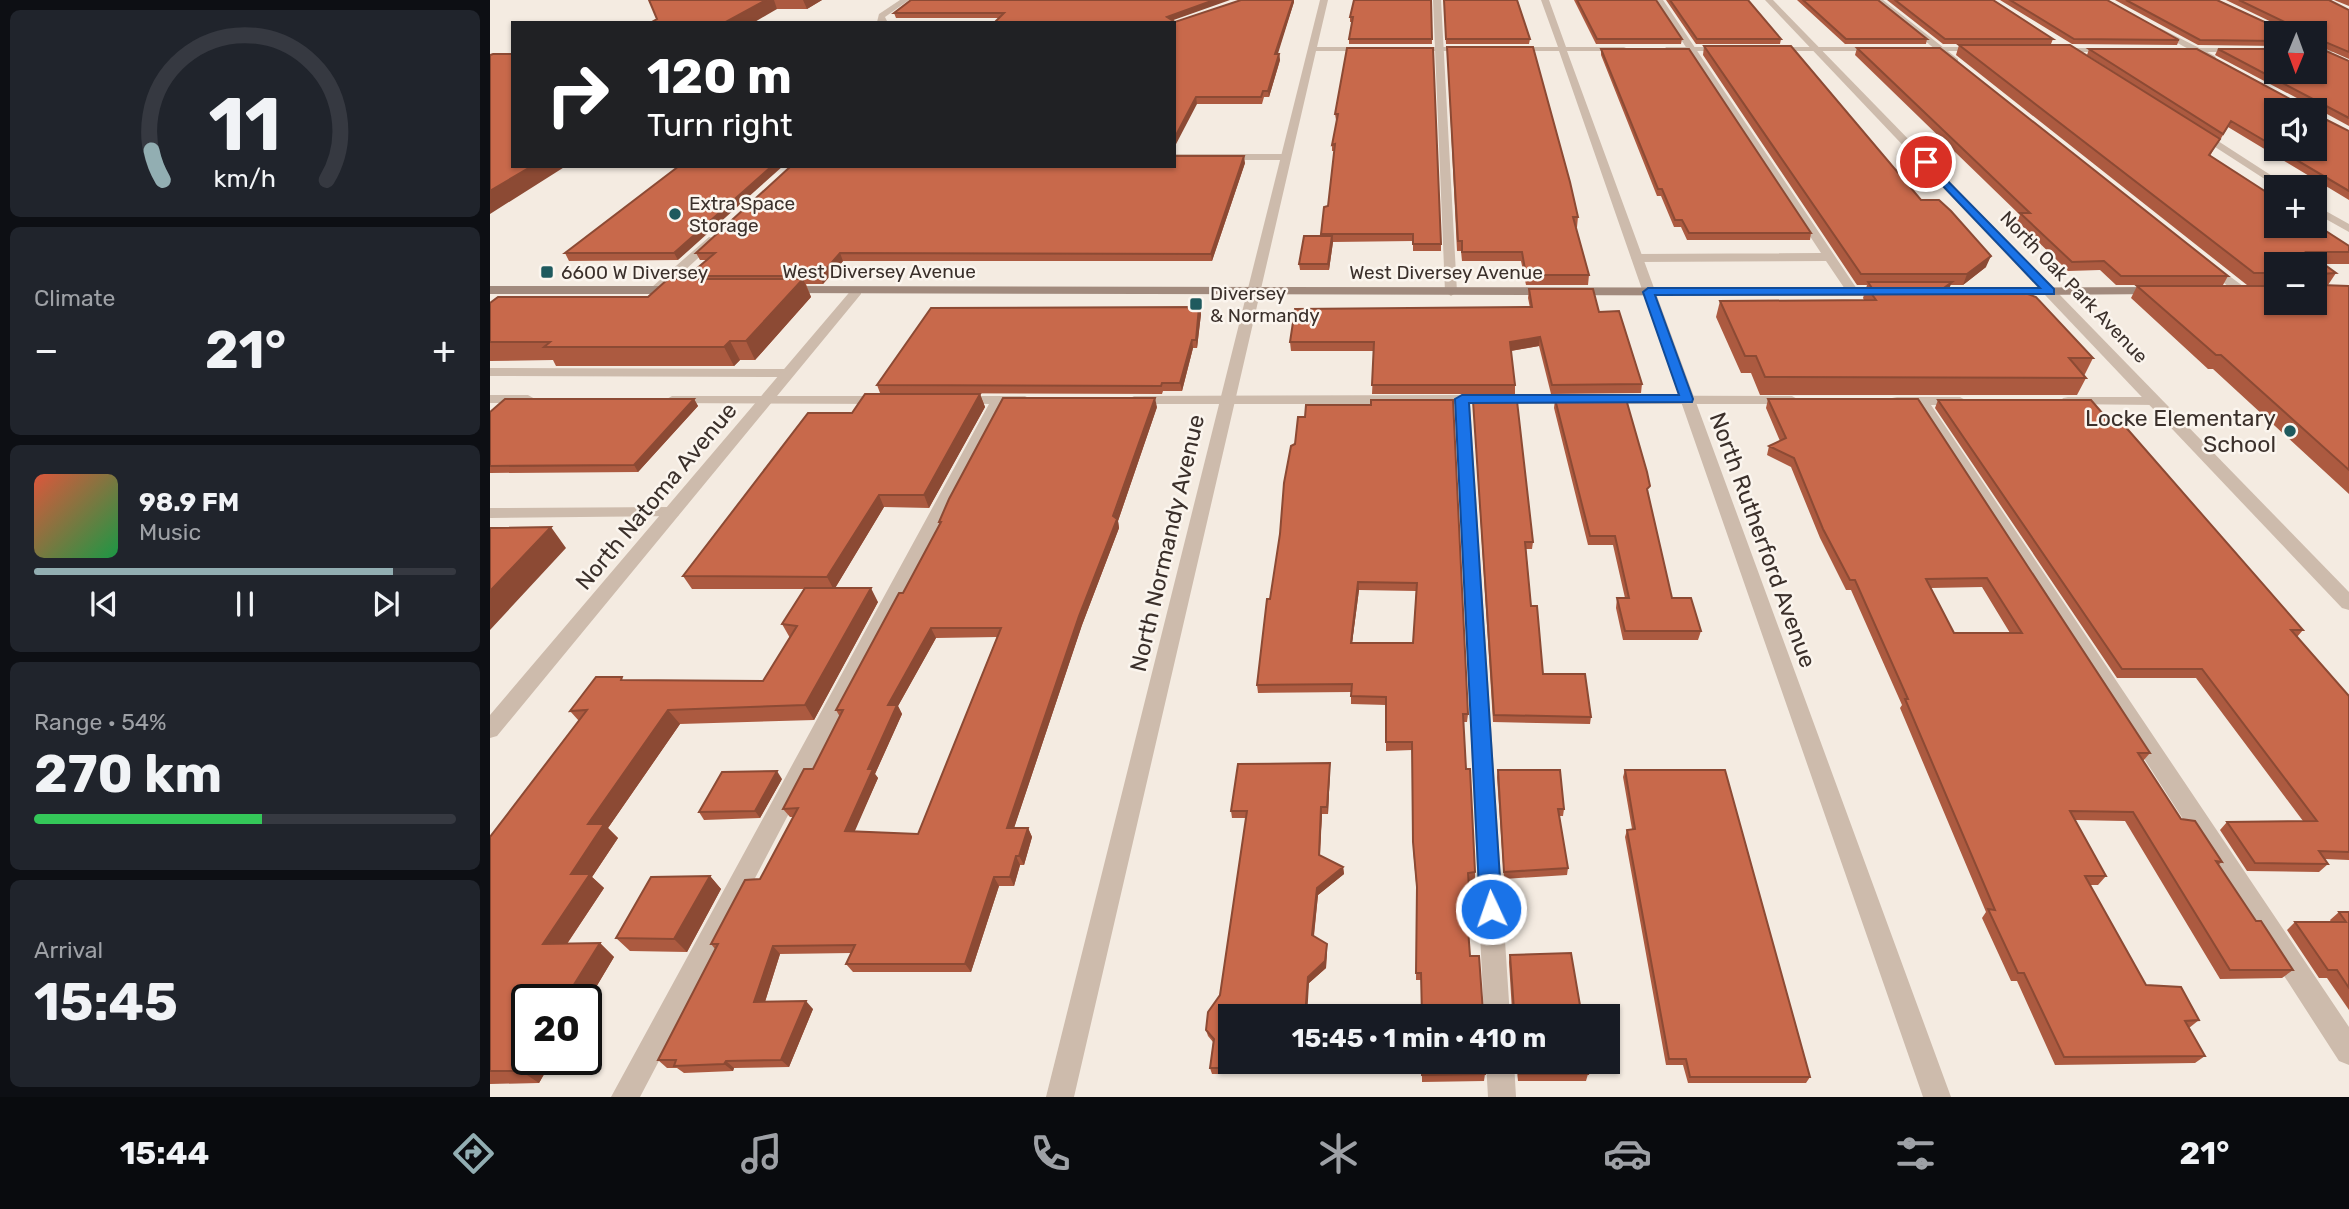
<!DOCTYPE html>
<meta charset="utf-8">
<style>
body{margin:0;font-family:Rubik,sans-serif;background:#20242c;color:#f1f3f6;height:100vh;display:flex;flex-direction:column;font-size:26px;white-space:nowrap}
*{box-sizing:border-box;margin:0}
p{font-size:23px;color:#9ea1a6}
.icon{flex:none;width:38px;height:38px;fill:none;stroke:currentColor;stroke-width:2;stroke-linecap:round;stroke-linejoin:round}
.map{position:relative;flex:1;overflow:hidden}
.panel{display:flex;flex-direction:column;gap:10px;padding:10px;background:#0d0f14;width:490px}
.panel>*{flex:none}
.banner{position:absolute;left:21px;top:21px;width:665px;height:147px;border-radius:0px;box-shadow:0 2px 5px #0004;background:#202124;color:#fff;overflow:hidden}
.needle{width:46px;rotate:181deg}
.tools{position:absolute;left:1774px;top:21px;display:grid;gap:14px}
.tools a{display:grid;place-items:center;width:63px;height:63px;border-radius:0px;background:#171b24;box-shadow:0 2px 5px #0004;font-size:35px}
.speed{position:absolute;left:21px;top:984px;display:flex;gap:14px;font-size:35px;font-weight:700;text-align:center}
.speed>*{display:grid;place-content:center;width:91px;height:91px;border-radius:50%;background:#171b24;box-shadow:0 2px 5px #0004;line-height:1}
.speed .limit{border:4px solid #111;border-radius:10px;background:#fff;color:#111}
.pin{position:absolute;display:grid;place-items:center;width:60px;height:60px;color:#fff;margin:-30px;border:4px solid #fff;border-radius:50%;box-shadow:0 2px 7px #0007}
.me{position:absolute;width:77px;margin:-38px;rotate:357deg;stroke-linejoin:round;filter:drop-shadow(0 0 5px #0008)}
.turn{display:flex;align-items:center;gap:24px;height:147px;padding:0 21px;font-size:32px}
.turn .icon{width:91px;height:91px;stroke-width:2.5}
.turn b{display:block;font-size:49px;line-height:60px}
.big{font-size:52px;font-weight:700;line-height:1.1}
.panel .card{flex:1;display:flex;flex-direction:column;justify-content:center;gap:10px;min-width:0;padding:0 24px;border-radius:10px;background:#20242c}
.panel .dial{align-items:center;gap:0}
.dial svg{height:182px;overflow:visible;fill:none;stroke:#363941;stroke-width:7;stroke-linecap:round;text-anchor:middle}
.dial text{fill:#f1f3f6;stroke:none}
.song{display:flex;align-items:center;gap:21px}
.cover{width:84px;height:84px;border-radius:10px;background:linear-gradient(135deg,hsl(10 70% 55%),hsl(140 70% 35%))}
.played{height:7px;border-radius:4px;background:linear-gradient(90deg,#92aeb2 85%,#363941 85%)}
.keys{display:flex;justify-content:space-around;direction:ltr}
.heat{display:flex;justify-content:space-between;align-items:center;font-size:38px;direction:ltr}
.charge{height:10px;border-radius:5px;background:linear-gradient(90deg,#34c759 54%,#363941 0)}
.trip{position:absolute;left:728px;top:1004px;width:402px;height:70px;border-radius:0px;background:#171b24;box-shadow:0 2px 5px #0004;font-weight:700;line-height:70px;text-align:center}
.dock{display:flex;height:112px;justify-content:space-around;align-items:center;background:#090b0e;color:#9ea1a6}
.dock .icon{width:49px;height:49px}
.dock .on{color:#92aeb2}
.dock b{font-size:32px;color:#f1f3f6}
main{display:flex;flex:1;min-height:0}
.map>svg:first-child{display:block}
</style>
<main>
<section class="panel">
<div class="card dial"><svg viewBox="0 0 100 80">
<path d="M14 69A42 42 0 1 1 86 69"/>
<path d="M14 69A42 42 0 0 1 9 56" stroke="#92aeb2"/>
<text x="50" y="56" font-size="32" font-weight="700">11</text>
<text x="50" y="72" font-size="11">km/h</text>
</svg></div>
<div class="card"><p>Climate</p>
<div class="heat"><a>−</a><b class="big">21°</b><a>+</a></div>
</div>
<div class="card">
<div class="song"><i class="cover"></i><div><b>98.9 FM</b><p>Music</p></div></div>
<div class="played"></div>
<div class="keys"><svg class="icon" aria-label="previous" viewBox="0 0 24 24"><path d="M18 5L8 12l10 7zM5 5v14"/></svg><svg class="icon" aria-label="pause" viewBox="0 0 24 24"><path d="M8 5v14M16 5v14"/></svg><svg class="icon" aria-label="next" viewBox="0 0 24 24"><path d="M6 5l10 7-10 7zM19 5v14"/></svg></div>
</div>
<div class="card"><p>Range · 54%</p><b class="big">270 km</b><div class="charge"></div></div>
<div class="card"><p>Arrival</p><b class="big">15:45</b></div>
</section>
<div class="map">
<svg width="1859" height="1097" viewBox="0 0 1859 1097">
<rect width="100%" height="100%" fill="#f4ebe1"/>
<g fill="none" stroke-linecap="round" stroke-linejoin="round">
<!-- service -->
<path fill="#cdbbac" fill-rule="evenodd" d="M410 0H419L395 17 398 23 387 22 389 14Z
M943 0H951L967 292 961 296 955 292Z
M1165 0H1173L1369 292 1367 295H1359L1336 261 1147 262 1141 258 1147 254 1331 253Z
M1385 0H1393L1468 59V63H1462Z
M1670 28 1725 56 1726 58 1719 60 1667 32Z
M684 154H796L801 157 796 160H684Z
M219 237 229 239 170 293H162V287Z
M1719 261 1757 289V295H1749L1715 268V262Z
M0 368 298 369 305 373 298 377 0 376Z
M0 395H38L45 399 38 403H0Z
M972 395 1302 396 1309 400 1302 404H980L1020 1017H994L965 404H644L637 400 644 396Z
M182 396H395L402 400 395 404 177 403 175 400Z
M469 396H535L542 400 535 404H514L150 1097H121L499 404 464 403 462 400 464 397Z
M1407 397H1470L1477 401 1470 405H1441L1859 1027V1065L1849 1061 1426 405 1402 404 1400 401 1402 398Z
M1578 397H1665L1672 401 1665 405 1573 404 1571 401 1573 398Z
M182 507 188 508 190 512 188 516 0 518V508Z
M996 1062H1024L1026 1097H998Z"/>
<!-- minor -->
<path fill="#cdbbac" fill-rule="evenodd" d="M830 0H838L827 47H879L883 49 879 51H826L584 1097H556Z
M1051 0H1059L1076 47H1134L1138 49 1134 51H1077L1461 1097H1433L1069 51H1022L1018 49 1022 47H1068Z
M921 47H980L984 49 980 51H918Z
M1176 47H1236L1240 49 1236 51H1173Z
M1278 47H1390L1394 49 1390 51H1281Z
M1432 47H1491L1495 49 1491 51H1429Z
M1565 48H1621L1625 50 1621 52H1562Z
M1684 48H1787V52H1681Z
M1825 48H1859V52H1825Z
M1705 130H1711L1799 187H1787L1705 134Z
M1825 205 1859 224V232L1825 213Z
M367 287 371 288V294L7 736 0 738V715L363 288Z"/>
<!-- tertiary -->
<path fill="#cdbbac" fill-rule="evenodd" d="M1275 0H1283L1859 592V610L1852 608Z"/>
<!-- secondary -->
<path fill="#a18a7d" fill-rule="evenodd" d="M0 286H187L193 290 187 294H0Z
M296 286 1398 288 1404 292 1398 296 292 293 290 290Z
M1668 287 1672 288V294L1437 296 1431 292 1437 288Z"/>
</g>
<!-- wall -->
<path fill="#ac5a40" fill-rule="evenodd" d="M159 0H332L317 9H287L167 19Z
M421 0 683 20 685 22 751 0H804V2L787 54H789L790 60 779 97H774L772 104H707L508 18H406L404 13Z
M941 0 942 44H859V39L862 22H860V17Z
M954 0 1040 39 1039 44H956Z
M1084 0H1166L1192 39 1191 44H1106Z
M1176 0H1258L1291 39 1290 44H1206Z
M1307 0H1388L1437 39 1436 44H1355Z
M1397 0H1503L1563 39 1561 44H1453Z
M1510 0H1617L1689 40 1687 45 1582 44Z
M1625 0H1727L1792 30H1798L1736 0H1839L1859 10V59L1827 45V47L1859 61V126L1826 108 1827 115 1859 131V200L1738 127 1730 140 1729 139 1720 156 1859 246V264H1834L1846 273 1838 285 1859 286V494L1723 369H1718L1641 298 1647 286H1784L1757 285 1466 55 1469 45 1682 109 1597 55 1599 49 1813 106H1822L1725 55 1728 49 1825 72 1787 33V46L1708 45ZM1787 110 1825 149H1787ZM1787 264 1825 303H1787Z
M1844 0H1859V6Z
M1214 46 1431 200 1496 267 1473 285H1460L1458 293 1603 358 1594 376 1596 378 1587 395H1270L1261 373H1251L1226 317 1230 301 1374 300 1373 298 1377 285H1367L1213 55Z
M957 47 1088 217 1087 227H1086L1099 275 1098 285H1036L1031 261H972L971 251H967Z
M857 48 951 244V251H923V241L843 242 839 270H810L809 264 831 236 834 207 838 206 844 151H842V145L847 120H846L845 114Z
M1367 48 1738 276 1733 285H1626L1610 270 1578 271 1527 221 1530 215 1365 55Z
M1111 49 1321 233 1320 240H1197L1191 227H1184L1171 196H1167L1111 55Z
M755 163 722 261H353L333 284H316L321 297 265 360H250L244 366H66L63 360 0 361V303L158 297 200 279 198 276 216 260H210L206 253Z
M189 166 188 260 79 261 75 253Z
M1039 289 1109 312 1152 384 1151 393 1061 394 1049 346 1021 351 1025 385V394H882L884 351H801L800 342 1040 308 1038 298Z
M709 307 711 314 707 348H703L692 391H673L672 394 390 393 387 385Z
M490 394 495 407 439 508 394 507 345 588 388 602 324 720 190 724 118 828 128 838 102 877 114 888 77 944 110 943 124 957 96 1004V999L49 1083 0 1084V837L89 721 80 711 134 680 273 681 300 638 292 624 314 589H202L193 576 362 413Z
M204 399 208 406 148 472 0 473V412Z
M1065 399 1158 496 1182 598 1211 631 1208 640H1133L1126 608 1127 598H1135L1123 545H1098L1064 408Z
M1278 399H1428L1660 753 1653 761 1691 819 1732 862 1728 865 1766 921 1803 970 1792 978 1730 979 1635 821 1585 820 1616 876 1608 885H1600L1656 985 1709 1020 1699 1028 1715 1056 1705 1063 1565 1065 1527 981H1521L1492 918 1496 912 1410 708 1412 705 1361 590H1356L1330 538 1301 467 1277 455 1279 446 1290 441 1276 408ZM1492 587 1520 633H1464L1441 588Z
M1448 400 1620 422 1813 630 1807 637 1859 696V860L1835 859 1838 864 1829 872 1757 871 1730 830 1737 822 1813 821 1706 678H1627L1445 408Z
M983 401 1043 542 1042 549H1036L1041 606 1053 674 1101 717 1100 724 1003 722Z
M881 405 978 714 977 722H973L976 769 985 872V880L979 881 978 894H976L980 956 993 1012 1021 1013 1022 1011 1019 962 1020 955 1092 1017H931V980H926L927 894 923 849 922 750 896 751V705L861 704V692L768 693 767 685 805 444 815 417ZM869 590 926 591 923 643H862Z
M667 407 628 521 629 528 592 625 524 828H538L542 837 534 865H530L524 886H509L481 972H363L356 964 361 953 290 954 275 1002 323 1009 299 1067 244 1068 243 1071 194 1073 187 1068H177L168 1060 225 949 221 944 270 879 303 817H300L293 809 323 769 350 717 346 710 413 593 450 525 449 522ZM507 637 428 834 364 831 388 778 385 774 412 714 408 706 446 638Z
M840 770 838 814H832L830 856 853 867 854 874 828 895 824 936 837 950 836 968 819 983 740 1017 829 1066 819 1074H722L720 1068 723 1042 718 1036 716 1030 730 995 756 818H742L741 811Z
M1008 770 1074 809 1073 816H1069L1078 868 1077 875 1014 879 1007 777Z
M1135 770 1320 1077 1316 1083H1198L1193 1065H1176L1135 837 1137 830 1142 829 1133 777Z
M292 779 270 818 214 820 209 812Z
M220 876 231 889 197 952 140 951 126 938Z
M1849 912H1859V1010L1837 978H1829L1797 930 1805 922H1841L1840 920Z
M932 1062 995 1074 994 1081 932 1082Z
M1026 1062H1096L1098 1074 1096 1081H1028Z"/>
<!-- shaded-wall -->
<path fill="#8c4a34" d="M276 0H284L287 9 263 23H234Z
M313 0H332L317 9Z
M724 0H740L678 22 677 17Z
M803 0H804V2L786 60 785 54Z
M789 54 790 60 779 97 778 91Z
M706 97 707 104 684 148V139Z
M754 156 755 163 722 261 721 254Z
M42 166H76L0 214V191Z
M282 166H293L188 260 184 253Z
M842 236 843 242 839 270 838 264Z
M350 253 353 261 333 284 330 276Z
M1501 256 1496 267 1473 285 1477 274Z
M313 279 321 297 265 360 256 341Z
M1462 282 1455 298 1447 293Z
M709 307 711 314 707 348 706 340Z
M1050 337 1049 346 1020 351V342Z
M702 340 703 348 692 391 690 383Z
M240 341 250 360 244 366 234 347Z
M490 394 495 407 439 508 434 495Z
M665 398 667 407 628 521 629 528 592 625 521 837 517 828 589 616Z
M204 399 208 406 148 472 144 465Z
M389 495 394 507 344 590 337 577Z
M61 527 76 548 0 630V591Z
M868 582 869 590 861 651V643Z
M381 588 388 602 324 720 315 705Z
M441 628 446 638 408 706 412 714 385 774 388 778 361 840 355 831 378 769 398 705Z
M178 710 190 724 118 828 128 838 102 877 114 888 68 957 53 944 98 824Z
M840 763V770L838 814 837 807Z
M287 771 292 779 270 818 265 811Z
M831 807 832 814 829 862V855Z
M538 828 542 837 534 865 529 856Z
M526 856 530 865 524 886 520 877Z
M853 867 854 874 828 895 823 942 822 935 827 888Z
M220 876 231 889 197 952 184 939Z
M504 877 509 886 481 972 475 964Z
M110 943 124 957 96 1004V999H75Z
M837 944V950L836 968 819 983 817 1017H815L818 977Z
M283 946 290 954 272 1011 264 1002Z
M316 1001 323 1009 299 1067 291 1060Z
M38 1059H63L49 1083 31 1071Z
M236 1061 244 1068 243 1071 234 1064Z
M826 1062H830L829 1066 819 1074 818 1068Z"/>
<!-- building -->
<path fill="#c8694b" stroke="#8c4a34" stroke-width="2" fill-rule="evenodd" d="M159 0H276L234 23H160L167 19Z
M421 0H724L677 17 685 22 751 0H803L785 54H789L778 91H773L771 97H706L684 139V23H504L514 13H404Z
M864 0H941L942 39H859L863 17H860Z
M954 0H1027L1040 39H956Z
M1087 0H1166L1192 39H1107Z
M1180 0H1258L1291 39H1207Z
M1313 0H1388L1437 39H1356Z
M1405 0H1503L1563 39H1455Z
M1520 0H1617L1689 40 1584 39Z
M1636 0H1727L1792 30H1803L1805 27 1749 0H1839L1859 10V52L1826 38 1827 47 1859 61V118L1728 49H1787V72H1825V33H1787V41L1710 40Z
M1469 45H1580L1730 139 1719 155 1787 199V226H1825V224L1859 246V252H1817L1846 273 1831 274V285L1859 286V470L1731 355H1726L1647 286H1787V303H1825V264H1787V273H1764Z
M1214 46H1301L1431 200H1449L1461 211 1501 256 1477 274H1371Z
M957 47H1043L1080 182 1088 217H1083L1099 275H1036L1032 252H972V241H968Z
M857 48H943L951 244H923V234H831L834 207 838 206 845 144 842 145 848 114H845Z
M1367 48H1450L1738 276H1631L1614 261 1582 262 1530 213H1540Z
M1111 49H1199L1321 233H1199L1192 220H1185L1172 189H1168Z
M1599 49H1707L1813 106 1826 107 1827 115 1859 131V191L1788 149H1825V110H1787V148L1741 121 1733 134Z
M3 54H23V166H42L0 191V55Z
M684 156H754L721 254 350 253 330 276H198L225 253H206L301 166H684Z
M189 166H282L184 253H75Z
M814 236H842L838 264H809Z
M178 279H313L256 341H240L234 347H54L60 342H0V303L8 297H158Z
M1378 282H1462L1447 293 1532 292 1546 297 1603 358H1579L1596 378 1275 377 1266 356H1255L1230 301 1386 300 1381 293H1385Z
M1039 289H1103L1109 312 1129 311 1152 384 1062 385 1050 337 1020 342 1025 385H882L884 342H800L805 309 1042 307Z
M709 307 706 340H702L690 383H672L671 386 387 385 441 308Z
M375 394H490L434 495H389L337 577 193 576 318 413H362Z
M513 398H665L623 516 627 519 589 616 517 828H538L529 856H526L520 877H504L475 964H356L365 945 283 946 264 1002 316 1001 291 1060 236 1061 234 1064 184 1066 186 1060H168L228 944H221L255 880 270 879 308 808 293 809 314 769H323L353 710H346L409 593H413L451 522H449L459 499ZM441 628H511L428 834 355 831 383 769H378L407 705H398Z
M15 399H204L144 465 0 466V412Z
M1065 399H1136L1157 472 1160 486 1157 489 1182 598H1201L1211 631H1135L1127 598H1139L1125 536H1100Z
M1278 399H1428L1660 753H1648L1691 819 1705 821 1732 862 1726 861 1766 921H1771L1803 970H1740L1643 812 1580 811 1616 876H1595L1656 985 1691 987 1709 1020 1695 1021 1715 1056 1574 1057 1534 973H1528L1498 909 1505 910 1415 699H1418L1365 580H1360L1333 529 1304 458 1279 446 1296 438ZM1497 578 1532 633H1464L1436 579Z
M881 400H963L978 714H973L976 769H980L985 872 978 873 979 887H975L980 956H989L993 1012 1021 1013 1024 1010 1020 955 1081 953 1092 1017H932L931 973H926L927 887 923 842 922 742H896V697L861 696 862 684 767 685 777 599H780L790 534 794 483 801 446 805 444 808 417H815L816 405H881ZM868 582 927 583 923 643H861Z
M1448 400H1601L1620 422 1633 424 1813 630H1801L1859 696V852L1829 851 1838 864 1765 863 1737 822 1827 821 1712 669H1632Z
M983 401H1027L1043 542H1035L1041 606H1047L1053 674H1095L1101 717 1004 715Z
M61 527 0 591V528Z
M315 588H381L315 705 178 710 98 824H114L81 874H100L53 944 110 943 75 999H37V1059H38L31 1071H0V837L97 710 80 711 106 677H132L131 680 273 681 307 626 292 624Z
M840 763 837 807H831L829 855 853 867 827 888 822 935 837 944 835 961 818 977 815 1017H740V1062H826L818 1068H720L724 1039 716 1030 718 1012 730 995 757 811H741L748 764Z
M1008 770H1070L1074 809H1068L1078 868 1014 872Z
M1135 770H1235L1320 1077H1200L1196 1059H1179L1137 830 1145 829Z
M287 771 265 811 209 812 232 772Z
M220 876 184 939 126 938 161 877Z
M1849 912H1859V988L1847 970H1838L1805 922H1856Z
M932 1062H994L995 1074 932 1075Z
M1028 1062H1096L1098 1074H1029Z"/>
<!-- route -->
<path fill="#1a73e8" stroke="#114b97" stroke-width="2" d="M1436 159 1564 289V294L1165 295 1203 399 1202 402 979 403 1012 909 1009 917 1001 920 993 917 990 909 965 399 972 395H1189L1153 292 1158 288H1550L1432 164V160Z"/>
<!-- markers -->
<g fill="#1f5a5e" stroke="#fbf5ee" stroke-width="2.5">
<circle cx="185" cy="214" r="7"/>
<rect x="50" y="265" width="14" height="14" rx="3.5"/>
<rect x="699" y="297" width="14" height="14" rx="3.5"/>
<circle cx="1800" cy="431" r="7"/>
</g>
<g text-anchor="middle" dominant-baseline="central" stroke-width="5" stroke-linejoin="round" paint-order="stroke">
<!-- far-poi labels -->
<g font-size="19" fill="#3b302b" stroke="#fbf5ee" text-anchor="start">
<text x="199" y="203">Extra Space<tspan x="199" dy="22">Storage</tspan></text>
<text x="71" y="272">6600 W Diversey</text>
<text x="720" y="293">Diversey<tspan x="720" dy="22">&amp; Normandy</tspan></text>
</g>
<!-- far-street labels -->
<g font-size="19" fill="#3b302b" stroke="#fbf5ee">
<text x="389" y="271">West Diversey Avenue</text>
<text x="956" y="272">West Diversey Avenue</text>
<text transform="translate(1584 287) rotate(46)">North Oak Park Avenue</text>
</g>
<!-- poi labels -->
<g font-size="23" fill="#3b302b" stroke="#fbf5ee" text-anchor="end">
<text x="1786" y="418">Locke Elementary<tspan x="1786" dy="26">School</tspan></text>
</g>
<!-- street labels -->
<g font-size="23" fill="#3b302b" stroke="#fbf5ee">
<text transform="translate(166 496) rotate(-50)">North Natoma Avenue</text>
<text transform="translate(1273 540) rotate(70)">North Rutherford Avenue</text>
<text transform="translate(677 543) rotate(-77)">North Normandy Avenue</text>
</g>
</g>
</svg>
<div class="tools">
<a><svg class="needle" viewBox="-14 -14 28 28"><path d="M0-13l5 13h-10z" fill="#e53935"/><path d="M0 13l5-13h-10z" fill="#9ea1a6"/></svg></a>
<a><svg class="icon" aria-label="sound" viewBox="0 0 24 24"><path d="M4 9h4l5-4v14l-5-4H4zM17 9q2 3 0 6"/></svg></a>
<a>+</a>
<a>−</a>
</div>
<div class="speed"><div class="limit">20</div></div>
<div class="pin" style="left:1436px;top:162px;background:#d93025"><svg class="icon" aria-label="arrive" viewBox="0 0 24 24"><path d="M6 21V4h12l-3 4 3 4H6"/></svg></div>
<svg class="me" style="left:1001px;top:909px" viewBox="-20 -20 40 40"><circle r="17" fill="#1a73e8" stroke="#fff" stroke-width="3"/><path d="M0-11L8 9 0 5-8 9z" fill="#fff"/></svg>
<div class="trip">15:45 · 1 min · 410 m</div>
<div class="banner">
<div class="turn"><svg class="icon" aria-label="right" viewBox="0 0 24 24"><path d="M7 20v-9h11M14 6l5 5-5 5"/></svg><div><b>120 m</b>Turn right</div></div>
</div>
</div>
</main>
<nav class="dock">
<b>15:44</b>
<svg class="icon on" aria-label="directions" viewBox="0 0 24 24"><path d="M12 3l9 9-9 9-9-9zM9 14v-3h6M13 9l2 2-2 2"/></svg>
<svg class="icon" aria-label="music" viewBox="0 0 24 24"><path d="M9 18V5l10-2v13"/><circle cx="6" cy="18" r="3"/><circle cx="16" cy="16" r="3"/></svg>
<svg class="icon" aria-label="phone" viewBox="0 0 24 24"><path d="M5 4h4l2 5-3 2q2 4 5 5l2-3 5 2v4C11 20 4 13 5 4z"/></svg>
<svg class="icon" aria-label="climate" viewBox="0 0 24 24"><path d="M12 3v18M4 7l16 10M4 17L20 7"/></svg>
<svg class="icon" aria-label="car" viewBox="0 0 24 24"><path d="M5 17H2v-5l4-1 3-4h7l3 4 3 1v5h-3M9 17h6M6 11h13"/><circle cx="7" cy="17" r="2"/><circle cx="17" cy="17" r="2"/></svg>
<svg class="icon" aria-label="filters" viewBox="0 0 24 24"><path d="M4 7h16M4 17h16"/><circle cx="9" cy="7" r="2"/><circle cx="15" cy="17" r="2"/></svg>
<b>21°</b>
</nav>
